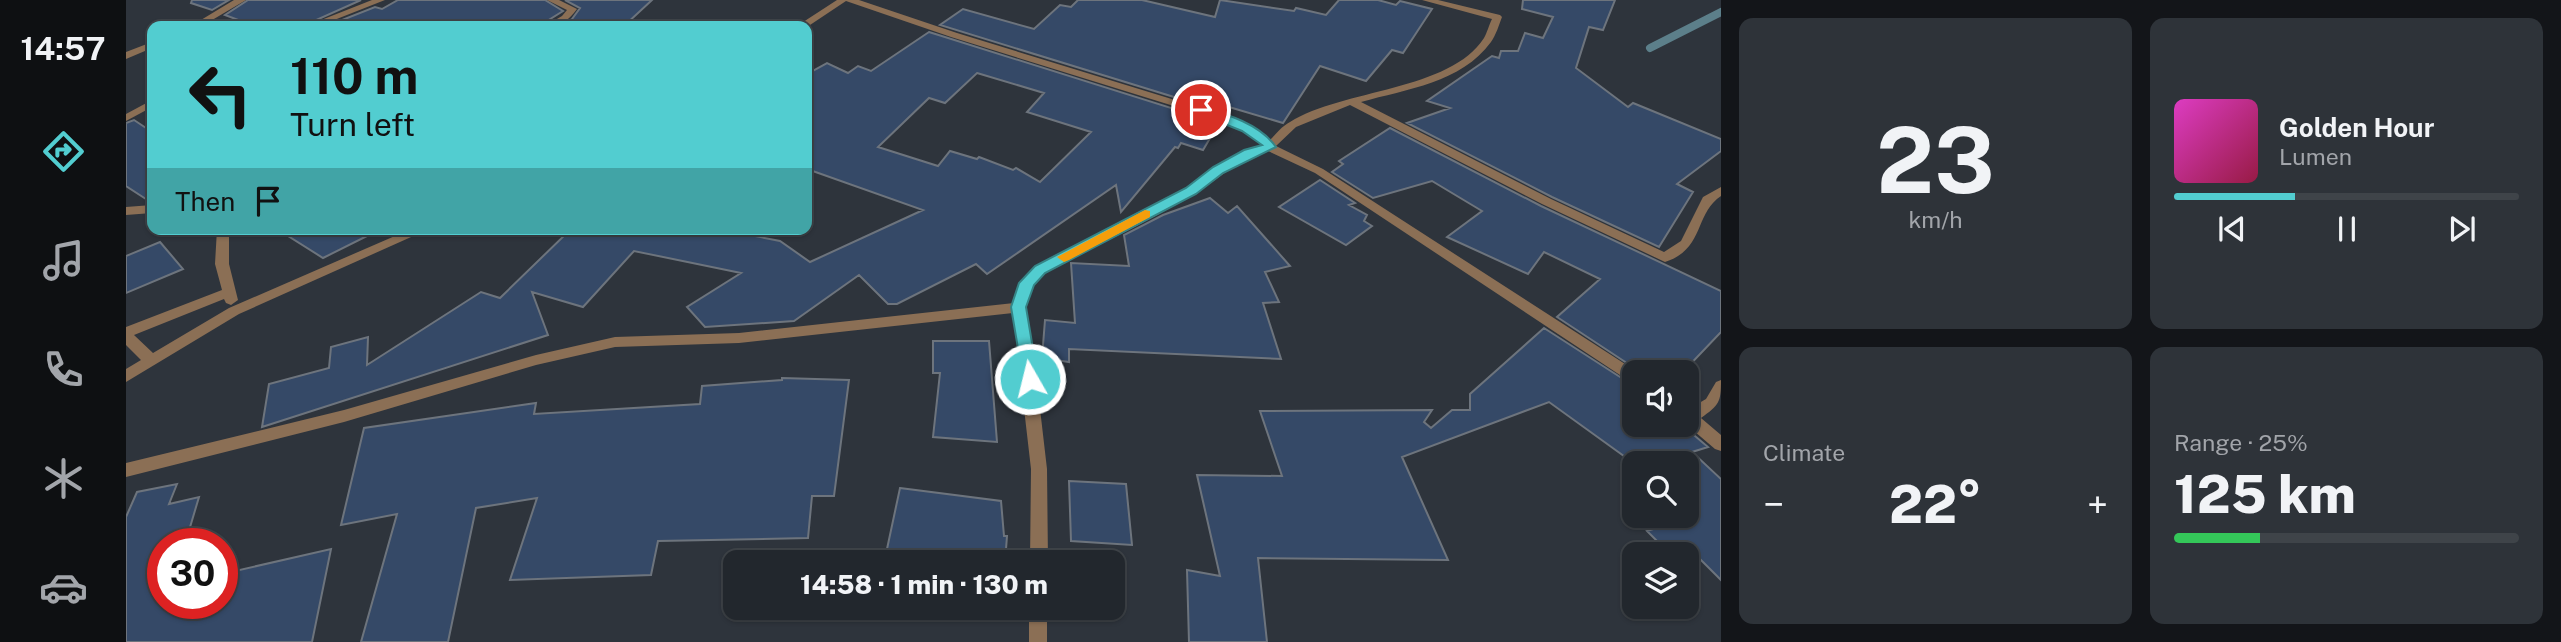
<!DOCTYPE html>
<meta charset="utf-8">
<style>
body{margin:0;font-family:"Public Sans",sans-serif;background:#2e3339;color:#f1f3f6;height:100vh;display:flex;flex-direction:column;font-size:26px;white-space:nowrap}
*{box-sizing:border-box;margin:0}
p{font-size:23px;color:#a2a5aa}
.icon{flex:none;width:38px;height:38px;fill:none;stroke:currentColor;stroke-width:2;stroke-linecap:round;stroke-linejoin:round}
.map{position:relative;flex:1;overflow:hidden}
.details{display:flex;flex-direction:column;gap:18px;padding:18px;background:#131519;width:840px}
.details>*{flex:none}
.guide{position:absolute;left:21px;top:21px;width:665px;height:214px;border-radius:14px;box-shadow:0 2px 5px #0004,0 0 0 2px #3f4449;background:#52cdd0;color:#111;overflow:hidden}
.buttons{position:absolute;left:1496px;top:360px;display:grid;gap:14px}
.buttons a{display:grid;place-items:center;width:77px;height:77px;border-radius:14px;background:#22272d;box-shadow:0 2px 5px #0004,0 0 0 2px #3f4449;font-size:35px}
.speed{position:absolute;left:21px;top:528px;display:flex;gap:14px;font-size:35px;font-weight:700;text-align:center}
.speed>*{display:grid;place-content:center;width:91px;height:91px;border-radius:50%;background:#22272d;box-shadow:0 2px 5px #0004,0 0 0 2px #3f4449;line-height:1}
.speed .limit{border:10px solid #d22;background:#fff;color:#111}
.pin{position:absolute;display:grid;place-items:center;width:60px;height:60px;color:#fff;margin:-30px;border:4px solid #fff;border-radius:50%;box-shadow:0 2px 7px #0007}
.me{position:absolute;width:77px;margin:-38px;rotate:352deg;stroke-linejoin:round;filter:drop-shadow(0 0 5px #0008)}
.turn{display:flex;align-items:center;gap:24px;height:147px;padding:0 28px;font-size:32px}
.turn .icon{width:91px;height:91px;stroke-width:2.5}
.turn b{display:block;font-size:49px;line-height:60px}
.then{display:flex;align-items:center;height:66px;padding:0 28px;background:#0003;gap:14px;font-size:26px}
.big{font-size:52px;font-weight:800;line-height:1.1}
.details .widget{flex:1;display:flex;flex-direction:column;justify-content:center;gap:10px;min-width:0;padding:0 24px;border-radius:14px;background:#2e3339}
.details .dial{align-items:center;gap:0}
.dial b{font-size:91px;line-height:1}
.song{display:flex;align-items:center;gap:21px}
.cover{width:84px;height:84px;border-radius:10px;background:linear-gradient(135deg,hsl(310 70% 55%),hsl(340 70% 35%))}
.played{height:7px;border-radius:4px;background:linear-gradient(90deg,#52cdd0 35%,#3f4449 35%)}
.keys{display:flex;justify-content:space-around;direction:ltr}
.heat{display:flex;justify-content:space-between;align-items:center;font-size:38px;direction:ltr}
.charge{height:10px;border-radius:5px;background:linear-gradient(90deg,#34c759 25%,#3f4449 0)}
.details .tiles{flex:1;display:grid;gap:18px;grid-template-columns:repeat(2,1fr)}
.trip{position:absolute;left:597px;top:550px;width:402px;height:70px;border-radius:14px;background:#22272d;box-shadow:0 2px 5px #0004,0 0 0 2px #3f4449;font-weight:800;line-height:70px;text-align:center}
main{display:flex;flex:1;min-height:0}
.tab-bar{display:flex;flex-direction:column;width:126px;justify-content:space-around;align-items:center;background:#0e1012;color:#a2a5aa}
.tab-bar .icon{width:49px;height:49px}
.tab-bar .selected{color:#52cdd0}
.tab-bar b{font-size:32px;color:#f1f3f6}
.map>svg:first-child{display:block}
</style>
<main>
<nav class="tab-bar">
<b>14:57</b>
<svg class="icon selected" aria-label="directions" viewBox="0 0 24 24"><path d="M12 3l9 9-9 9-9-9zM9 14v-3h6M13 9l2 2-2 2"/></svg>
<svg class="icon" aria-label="music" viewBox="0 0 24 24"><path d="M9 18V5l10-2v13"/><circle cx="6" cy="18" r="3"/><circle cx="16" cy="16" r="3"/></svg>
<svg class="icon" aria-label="phone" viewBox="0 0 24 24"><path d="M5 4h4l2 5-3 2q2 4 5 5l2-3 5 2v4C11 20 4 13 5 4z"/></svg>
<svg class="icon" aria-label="climate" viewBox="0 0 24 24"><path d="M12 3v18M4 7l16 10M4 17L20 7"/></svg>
<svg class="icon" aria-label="car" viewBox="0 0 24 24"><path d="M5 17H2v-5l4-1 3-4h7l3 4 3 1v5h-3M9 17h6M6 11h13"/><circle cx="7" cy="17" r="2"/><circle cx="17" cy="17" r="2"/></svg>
</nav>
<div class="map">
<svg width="1595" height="642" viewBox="0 0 1595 642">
<rect width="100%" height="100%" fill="#2e343c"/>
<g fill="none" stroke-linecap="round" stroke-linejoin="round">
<!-- stream -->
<path stroke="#5c7f8a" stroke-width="8" d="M1524 48 1595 12"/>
</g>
<!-- building -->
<path fill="#354967" stroke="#6d747d" stroke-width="2" fill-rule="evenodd" d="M66 0H103L86 10 65 3Z
M122 0H235L177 26H128L99 15Z
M272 0H419L437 11 413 26H222L211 22 249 7 256 9Z
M439 0H526L498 26 436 25 446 19 454 8Z
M952 0H1016L1089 17 1094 0 1168 11 1170 8 1200 15 1213 0H1252L1270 5 1274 1 1306 9 1277 53 1266 50 1240 81 1194 66 1157 123 1103 107 1100 113 814 25 837 9 908 29 934 5 945 7Z
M1397 0H1489L1477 30 1463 27 1450 68 1502 107 1507 103 1595 139V151L1551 184 1567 192 1533 247 1426 197 1281 123 1324 108 1301 101 1366 56 1373 58 1375 51H1392L1399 33 1417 38 1427 17 1396 9Z
M803 32 1093 123 1077 150 1055 143 1052 148 1049 147 995 212 990 185 861 274 850 264 771 304H762L733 275 668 321 579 327 561 307 615 273 508 251 457 307 406 292 422 335 136 427 143 384 203 368 205 347 242 337 241 365 355 292 374 298 445 229H593L654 241 684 262 797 210 681 169V74L701 63 722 73 732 66 745 71ZM851 73 918 93 901 112 965 132 914 182 890 168 887 170 853 157 851 159 824 151 812 166 752 147 803 98 819 103Z
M8 120 26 132V203L0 186V123Z
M1264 128 1415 206 1595 291V332L1556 373H1516L1431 317 1474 279 1418 252 1402 274 1321 237 1356 211 1306 181 1247 198 1206 172 1217 164 1213 161Z
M1194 180 1229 203 1223 205 1241 215 1238 221 1246 226 1220 245 1153 207Z
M1084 198 1102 213 1111 206 1164 266 1139 272 1153 302 1137 303 1155 359 943 349V362L916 358 919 320 949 323 945 263 1003 266 998 235 1037 215Z
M151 229H255L197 258Z
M34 242 57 269 0 293V256Z
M1418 328 1508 386V425H1556L1582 447 1566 452 1595 479V580L1570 555H1545L1521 531 1537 526 1528 516H1561V464H1509L1423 402 1276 457 1322 560 1132 558 1141 642H1063L1061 570 1094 576 1071 475 1156 476 1134 411 1306 410 1298 422 1305 428 1326 410H1344V394Z
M807 341H863L871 442 807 437 814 373H807Z
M656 378 723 380 708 496H686L682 538 532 541 525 575 384 580 411 498 350 508 322 642H235L271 514 215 525 238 428 410 403 408 414 574 404 576 386 656 380Z
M943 481 1000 484 1006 545 945 541Z
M51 484 43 504 73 497 59 544H37V604H100L109 571 205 549 186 642H0V517L11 492Z
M774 488 875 501 878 536H881L879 562H853L761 549Z"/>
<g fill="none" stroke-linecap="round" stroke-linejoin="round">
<!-- minor -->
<path fill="#8b6f55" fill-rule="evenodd" d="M108 0H120L76 26H65Z
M246 0H259L193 26H180Z
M421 0H433L451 9C442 21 435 26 419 26L436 16 441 10Z
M711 0H733L831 33 1101 116 1141 136 1144 140C1150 134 1156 126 1164 122 1217 89 1324 91 1358 38 1361 33 1363 25 1366 19L1296 0H1312L1374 15 1376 17C1373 25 1370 35 1365 42 1335 83 1281 89 1235 102L1425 199 1538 252 1555 241 1577 197 1595 187V196C1568 214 1579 249 1539 262L1416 204 1224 105 1170 127 1150 146 1197 169 1513 373H1508V383L1503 381 1189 173 1142 151C1109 161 1095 178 1068 194 1020 223 968 247 919 273L907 285 900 307 908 357 921 469 922 562H904L905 469 887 313 613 343 489 347 410 365 218 422 0 477V463L218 410 410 355 489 337 613 333 888 303 896 280 909 267 1061 188 1088 168 1119 151 1136 145 1133 140 1093 120 825 37 720 1 681 27 671 26Z
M26 42V48L0 59V52Z
M26 100V107L0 121V114Z
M26 205V213L0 215V207Z
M91 229H103V264L112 300 105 305 100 303 98 299 8 335 27 353 103 308 285 229H303L113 314 0 382V369L15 360 0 345V327L96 290 89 264Z
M1595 380C1595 403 1593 405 1575 418L1595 435V451L1589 449 1561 425V410L1580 399 1590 382Z
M903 607H921V642H903Z"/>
</g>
<!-- route -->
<path fill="#52cdd0" stroke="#358587" stroke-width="2" d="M1075 107C1101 114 1134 124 1150 147L1097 173 1070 194 919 273 908 285 900 307 912 379 910 384H898L885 307 893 283 909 266 1060 188 1087 167 1118 150 1136 145 1116 131 1071 113 1069 110Z"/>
<!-- slow -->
<path fill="#f59e0b" d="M1019 210 1024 211V217L943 260 938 262 931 257Z"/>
</svg>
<div class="buttons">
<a><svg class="icon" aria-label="sound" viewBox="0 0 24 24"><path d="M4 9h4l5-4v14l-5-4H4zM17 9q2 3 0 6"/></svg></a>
<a><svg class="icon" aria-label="search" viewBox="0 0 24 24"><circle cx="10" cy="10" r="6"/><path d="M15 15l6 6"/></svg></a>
<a><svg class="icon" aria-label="layers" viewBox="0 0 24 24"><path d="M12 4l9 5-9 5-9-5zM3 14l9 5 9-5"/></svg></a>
</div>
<div class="speed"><div class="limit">30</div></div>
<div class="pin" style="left:1075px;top:110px;background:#d93025"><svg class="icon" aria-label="arrive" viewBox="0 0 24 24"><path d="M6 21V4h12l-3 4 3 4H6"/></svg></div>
<svg class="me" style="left:904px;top:379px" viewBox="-20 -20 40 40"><circle r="17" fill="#52cdd0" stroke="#fff" stroke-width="3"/><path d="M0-11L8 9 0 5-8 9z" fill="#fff"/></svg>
<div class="trip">14:58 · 1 min · 130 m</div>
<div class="guide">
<div class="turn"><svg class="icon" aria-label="left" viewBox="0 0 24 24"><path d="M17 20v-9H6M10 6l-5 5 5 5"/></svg><div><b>110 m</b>Turn left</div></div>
<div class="then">Then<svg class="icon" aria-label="arrive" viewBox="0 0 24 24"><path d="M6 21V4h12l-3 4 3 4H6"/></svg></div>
</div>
</div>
<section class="details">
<div class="tiles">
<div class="widget dial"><b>23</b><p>km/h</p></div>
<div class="widget">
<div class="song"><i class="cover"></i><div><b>Golden Hour</b><p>Lumen</p></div></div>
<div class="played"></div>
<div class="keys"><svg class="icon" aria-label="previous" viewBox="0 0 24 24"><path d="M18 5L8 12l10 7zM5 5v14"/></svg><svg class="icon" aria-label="pause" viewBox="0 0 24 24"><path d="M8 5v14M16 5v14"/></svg><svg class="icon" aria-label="next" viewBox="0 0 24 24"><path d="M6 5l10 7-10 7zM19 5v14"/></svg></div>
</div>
<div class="widget"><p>Climate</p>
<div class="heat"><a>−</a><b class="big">22°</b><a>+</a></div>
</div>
<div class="widget"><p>Range · 25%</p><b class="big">125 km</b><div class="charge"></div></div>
</div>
</section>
</main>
